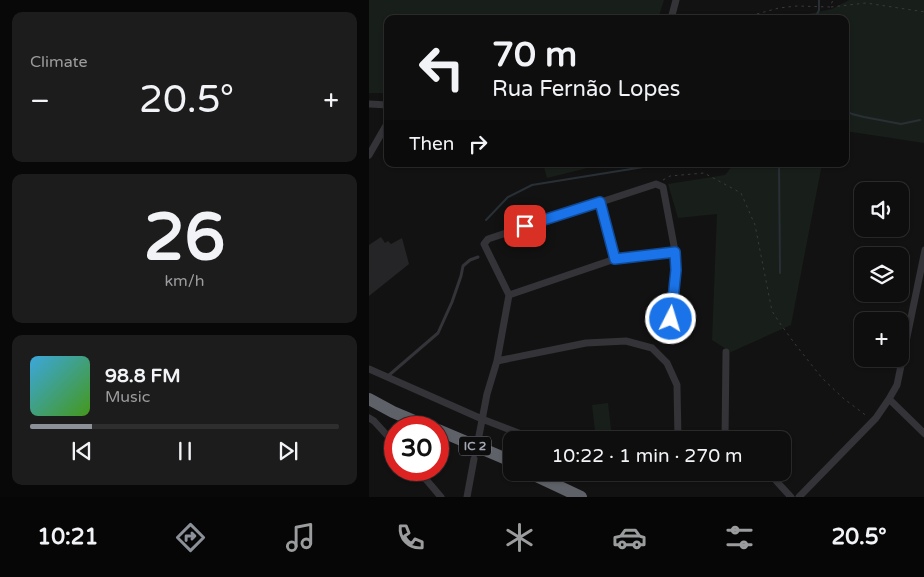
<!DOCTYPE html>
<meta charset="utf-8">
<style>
body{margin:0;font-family:"Varela Round",sans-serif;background:#1c1c1c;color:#f1f3f6;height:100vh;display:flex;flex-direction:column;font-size:19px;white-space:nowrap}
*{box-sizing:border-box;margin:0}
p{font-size:16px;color:#9b9c9e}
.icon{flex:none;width:28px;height:28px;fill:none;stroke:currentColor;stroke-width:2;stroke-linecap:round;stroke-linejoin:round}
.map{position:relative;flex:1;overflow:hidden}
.sheet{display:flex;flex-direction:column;gap:12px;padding:12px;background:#080808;width:369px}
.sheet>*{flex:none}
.guide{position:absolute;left:15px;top:15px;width:465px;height:152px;border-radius:10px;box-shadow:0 1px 4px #0004,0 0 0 1px #2e2e2e;background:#0e0e0e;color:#f1f3f6;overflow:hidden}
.tools{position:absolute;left:485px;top:182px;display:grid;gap:10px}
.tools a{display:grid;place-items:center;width:55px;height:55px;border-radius:10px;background:#0e0e0e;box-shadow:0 1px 4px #0004,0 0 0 1px #2e2e2e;font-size:25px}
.speed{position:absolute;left:15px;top:416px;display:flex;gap:10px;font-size:25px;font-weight:700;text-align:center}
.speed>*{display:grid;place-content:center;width:65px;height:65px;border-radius:50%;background:#0e0e0e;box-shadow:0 1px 4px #0004,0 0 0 1px #2e2e2e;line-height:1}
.speed .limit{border:8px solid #d22;background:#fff;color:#111}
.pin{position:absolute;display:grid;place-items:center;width:42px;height:42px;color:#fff;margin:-21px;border-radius:10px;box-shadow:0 2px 8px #0006}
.me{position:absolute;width:55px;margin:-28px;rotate:5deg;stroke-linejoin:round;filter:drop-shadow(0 0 4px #0008)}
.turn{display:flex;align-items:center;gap:18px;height:105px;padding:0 25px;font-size:22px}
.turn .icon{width:65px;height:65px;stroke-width:2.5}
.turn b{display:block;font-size:35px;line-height:42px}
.then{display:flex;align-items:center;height:48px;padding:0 25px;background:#0003;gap:10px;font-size:19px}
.big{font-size:38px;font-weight:600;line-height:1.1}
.sheet .widget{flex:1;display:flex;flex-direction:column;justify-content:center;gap:8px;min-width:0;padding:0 18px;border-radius:10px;background:#1c1c1c}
.sheet .dial{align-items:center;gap:0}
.dial b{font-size:65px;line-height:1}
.song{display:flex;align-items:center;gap:15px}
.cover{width:60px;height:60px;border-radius:8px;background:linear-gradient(135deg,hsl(200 70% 55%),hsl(100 70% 35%))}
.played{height:5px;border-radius:2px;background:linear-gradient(90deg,#8c9099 20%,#2e2e2e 20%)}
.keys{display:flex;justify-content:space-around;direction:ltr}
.heat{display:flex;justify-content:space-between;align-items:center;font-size:28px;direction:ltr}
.trip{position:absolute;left:134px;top:431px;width:288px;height:50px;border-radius:10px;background:#0e0e0e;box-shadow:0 1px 4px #0004,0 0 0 1px #2e2e2e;font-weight:600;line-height:50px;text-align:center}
.tab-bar{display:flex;height:80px;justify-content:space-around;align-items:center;background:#060606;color:#9b9c9e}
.tab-bar .icon{width:35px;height:35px}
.tab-bar .selected{color:#8c9099}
.tab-bar b{font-size:22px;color:#f1f3f6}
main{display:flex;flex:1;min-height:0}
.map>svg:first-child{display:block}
</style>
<main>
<section class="sheet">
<div class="widget"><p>Climate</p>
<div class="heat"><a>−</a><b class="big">20.5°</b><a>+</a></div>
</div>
<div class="widget dial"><b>26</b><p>km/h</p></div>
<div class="widget">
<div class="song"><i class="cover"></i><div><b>98.8 FM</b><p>Music</p></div></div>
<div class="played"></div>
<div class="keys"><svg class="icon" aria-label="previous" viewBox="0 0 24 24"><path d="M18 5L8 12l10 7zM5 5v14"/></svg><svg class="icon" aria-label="pause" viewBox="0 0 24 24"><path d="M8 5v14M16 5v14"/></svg><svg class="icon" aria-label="next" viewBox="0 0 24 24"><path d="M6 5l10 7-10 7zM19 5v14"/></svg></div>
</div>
</section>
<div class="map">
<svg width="556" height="497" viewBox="0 0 556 497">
<rect width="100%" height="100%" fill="#121213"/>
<!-- green -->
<path fill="#181e19" d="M0 0H295L289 19H19V93H0Z
M480 0H555V143L476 131V19H415L463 9Z
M174 164H235L178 178Z
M365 164H453L422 325 362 352 343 340 348 214 309 218 299 184 356 175Z
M239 403 243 438 227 440 223 405Z"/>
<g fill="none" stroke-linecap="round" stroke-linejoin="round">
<!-- stream -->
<path stroke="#283036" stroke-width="2" d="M446 19 450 10V0
M476 110 483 114 495 117 532 124 551 120
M410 164 411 273
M117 220 139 197 163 185 293 164"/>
</g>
<!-- building -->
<path fill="#252527" d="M12 237 16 243 19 241 22 244 33 238 40 264 0 296V245Z"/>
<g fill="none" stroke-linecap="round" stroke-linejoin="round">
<!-- path -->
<path stroke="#393a3f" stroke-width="1" stroke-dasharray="2.5 4" stroke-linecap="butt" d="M462 7 497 3 556 12
M369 19 410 8 428 6 461 7 464 0
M294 180 301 176 335 173 372 193 386 225 403 311 410 322 426 344 453 378 474 398 499 417"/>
<!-- lane -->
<path stroke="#333338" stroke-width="3" d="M19 376 69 333 83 302 92 276 94 266 101 260 109 257"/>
<!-- street -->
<path stroke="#333338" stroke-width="7" d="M302 19 307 0
M0 104 19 105
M0 155 19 122
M231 202 246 259
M140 295 115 244 119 239 287 184 294 187 306 251 307 270 302 319 307 331
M140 295 246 259 306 251
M128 361 217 343 257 341 283 348 298 363 308 385 309 440
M0 369 113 419 168 440
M520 399 556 434
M0 418 5 421 26 444
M356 440 357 352
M109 441 118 394 128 361 140 295
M49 470 72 497
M399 472 422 497
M98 497 105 459
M430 497 507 418 520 399 528 385 556 250"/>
<!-- highway -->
<path stroke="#5f6169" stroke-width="12" d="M0 399 24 412 62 428
M69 430 142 461
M159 472 212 497"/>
</g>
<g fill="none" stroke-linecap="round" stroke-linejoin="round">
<defs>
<path id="route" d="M156 226 231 202 246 259 306 252 307 270 302 319"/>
</defs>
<!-- route casing -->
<use href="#route" stroke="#114b97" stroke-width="12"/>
<!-- route -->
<use href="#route" stroke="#1a73e8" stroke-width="9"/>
</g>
<g text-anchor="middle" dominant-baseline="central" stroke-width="5" stroke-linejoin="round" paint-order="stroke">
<!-- shield labels -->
<rect fill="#0d0d0e" stroke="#767a82" stroke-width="1" x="90" y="436.5" width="32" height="19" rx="4"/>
<g font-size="12" font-weight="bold" fill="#a3a8b4">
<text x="106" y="446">IC 2</text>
</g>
</g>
</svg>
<div class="tools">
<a><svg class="icon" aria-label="sound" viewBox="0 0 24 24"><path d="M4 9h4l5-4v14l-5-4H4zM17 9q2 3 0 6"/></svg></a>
<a><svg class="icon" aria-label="layers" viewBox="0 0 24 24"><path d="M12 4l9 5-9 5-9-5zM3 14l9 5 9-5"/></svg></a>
<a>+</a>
</div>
<div class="speed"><div class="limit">30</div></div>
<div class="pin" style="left:156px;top:226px;background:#d93025"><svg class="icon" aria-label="arrive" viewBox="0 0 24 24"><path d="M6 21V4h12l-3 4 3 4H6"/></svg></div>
<svg class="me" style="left:302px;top:319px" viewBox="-20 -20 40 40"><circle r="17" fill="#1a73e8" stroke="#fff" stroke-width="3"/><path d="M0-11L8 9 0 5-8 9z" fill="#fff"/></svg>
<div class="trip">10:22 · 1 min · 270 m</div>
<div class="guide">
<div class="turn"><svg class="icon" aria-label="left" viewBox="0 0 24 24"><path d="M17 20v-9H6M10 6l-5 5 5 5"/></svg><div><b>70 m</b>Rua Fernão Lopes</div></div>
<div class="then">Then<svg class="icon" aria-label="right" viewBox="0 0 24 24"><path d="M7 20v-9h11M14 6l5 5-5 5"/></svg></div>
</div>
</div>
</main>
<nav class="tab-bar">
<b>10:21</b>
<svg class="icon selected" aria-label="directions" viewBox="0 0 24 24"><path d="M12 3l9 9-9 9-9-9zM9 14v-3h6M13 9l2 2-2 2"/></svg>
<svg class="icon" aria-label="music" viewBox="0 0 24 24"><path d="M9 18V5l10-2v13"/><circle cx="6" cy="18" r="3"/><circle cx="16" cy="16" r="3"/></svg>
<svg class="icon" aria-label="phone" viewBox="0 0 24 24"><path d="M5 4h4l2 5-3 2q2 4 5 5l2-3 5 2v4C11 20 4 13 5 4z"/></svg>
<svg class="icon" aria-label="climate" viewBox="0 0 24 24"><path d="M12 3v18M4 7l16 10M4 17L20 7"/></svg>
<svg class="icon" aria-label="car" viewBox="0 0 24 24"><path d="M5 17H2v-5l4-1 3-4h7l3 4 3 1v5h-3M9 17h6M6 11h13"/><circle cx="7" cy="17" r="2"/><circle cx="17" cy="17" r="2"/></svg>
<svg class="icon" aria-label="filters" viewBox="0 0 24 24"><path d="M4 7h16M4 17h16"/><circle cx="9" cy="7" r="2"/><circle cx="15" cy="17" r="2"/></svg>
<b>20.5°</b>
</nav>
